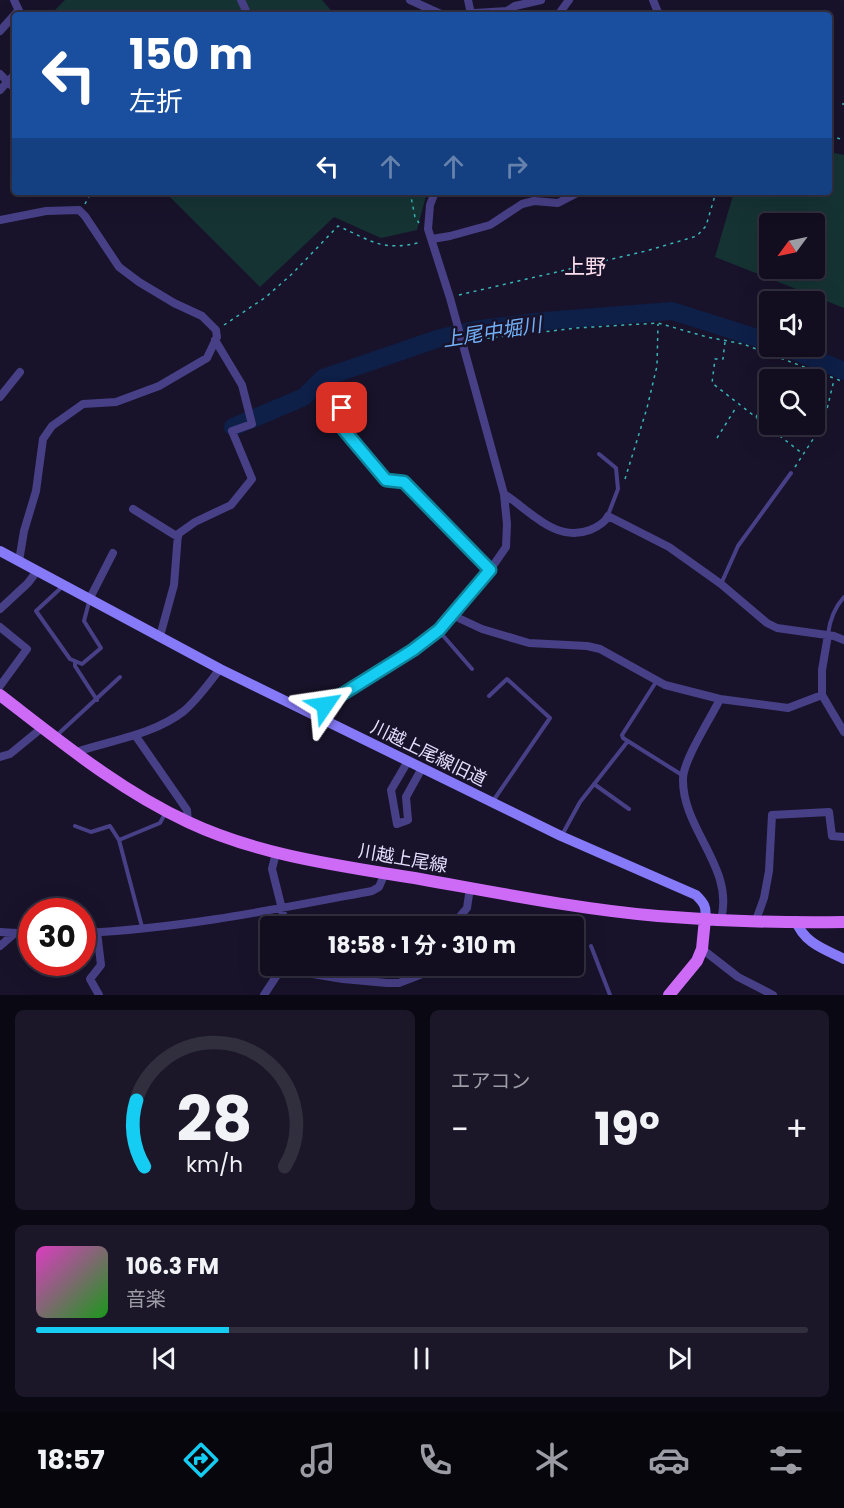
<!DOCTYPE html>
<html lang="ja">
<meta charset="utf-8">
<style>
body{margin:0;font-family:Poppins,"Noto Sans JP",sans-serif;background:#1b1729;color:#f1f3f6;height:100vh;display:flex;flex-direction:column;font-size:22px;white-space:nowrap}
*{box-sizing:border-box;margin:0}
p{font-size:20px;color:#9c9ca5}
.icon{flex:none;width:33px;height:33px;fill:none;stroke:currentColor;stroke-width:2;stroke-linecap:round;stroke-linejoin:round}
.map{position:relative;height:995px;overflow:hidden}
.details{display:flex;flex-direction:column;gap:15px;padding:15px;background:#0a0812;flex:1}
.details>*{flex:none}
.banner{position:absolute;left:12px;top:12px;width:820px;height:183px;border-radius:6px;box-shadow:0 6px 24px #0002,0 0 0 2px #312e3e;background:#1a4fa0;color:#fff;overflow:hidden}
.needle{width:39px;rotate:237deg}
.tools{position:absolute;left:759px;top:213px;display:grid;gap:12px}
.tools a{display:grid;place-items:center;width:66px;height:66px;border-radius:6px;background:#120e20;box-shadow:0 6px 24px #0002,0 0 0 2px #312e3e;font-size:30px}
.speed{position:absolute;left:18px;top:898px;display:flex;gap:12px;font-size:30px;font-weight:700;text-align:center}
.speed>*{display:grid;place-content:center;width:78px;height:78px;border-radius:50%;background:#120e20;box-shadow:0 6px 24px #0002,0 0 0 2px #312e3e;line-height:1}
.speed .limit{border:9px solid #d22;background:#fff;color:#111}
.pin{position:absolute;display:grid;place-items:center;width:51px;height:51px;color:#fff;margin:-26px;border-radius:12px;box-shadow:0 3px 9px #0006}
.me{position:absolute;width:66px;margin:-33px;rotate:58deg;stroke-linejoin:round;filter:drop-shadow(0 0 4px #0008)}
.turn{display:flex;align-items:center;gap:21px;height:126px;padding:0 18px;font-size:27px}
.turn .icon{width:78px;height:78px;stroke-width:2.5}
.turn b{display:block;font-size:42px;line-height:51px}
.lanes{display:flex;align-items:center;height:57px;padding:0 18px;background:#0003;justify-content:center;gap:30px;direction:ltr}
.lanes .off{opacity:.35}
.big{font-size:45px;font-weight:700;line-height:1.1}
.details .widget{flex:1;display:flex;flex-direction:column;justify-content:center;gap:9px;min-width:0;padding:0 21px;border-radius:9px;background:#1b1729}
.details .dial{align-items:center;gap:0}
.dial svg{height:156px;overflow:visible;fill:none;stroke:#312e3e;stroke-width:7;stroke-linecap:round;text-anchor:middle}
.dial text{fill:#f1f3f6;stroke:none}
.song{display:flex;align-items:center;gap:18px}
.cover{width:72px;height:72px;border-radius:9px;background:linear-gradient(135deg,hsl(310 70% 55%),hsl(120 70% 35%))}
.played{height:6px;border-radius:3px;background:linear-gradient(90deg,#15ccf2 25%,#312e3e 25%)}
.keys{display:flex;justify-content:space-around;direction:ltr}
.heat{display:flex;justify-content:space-between;align-items:center;font-size:33px;direction:ltr}
.details .tiles{flex:1;display:grid;gap:15px;grid-template-columns:1fr 1fr}
.widget:last-child{grid-column:span 2}
.trip{position:absolute;left:260px;top:916px;width:324px;height:60px;border-radius:6px;background:#120e20;box-shadow:0 6px 24px #0002,0 0 0 2px #312e3e;font-weight:700;line-height:60px;text-align:center}
.tab-bar{display:flex;height:96px;justify-content:space-around;align-items:center;background:#07060d;color:#9c9ca5}
.tab-bar .icon{width:42px;height:42px}
.tab-bar .on{color:#15ccf2}
.tab-bar b{font-size:27px;color:#f1f3f6}
.map>svg:first-child{display:block}
</style>
<div class="map">
<svg width="844" height="995" viewBox="0 0 844 995">
<rect width="100%" height="100%" fill="#18132a"/>
<!-- green -->
<path fill="#163334" fill-rule="evenodd" d="M65 0H322L335 15H50Z
M830 152 844 155V308L715 257 734 192H830ZM770 224H814V268H770Z
M165 192H427L417 230 381 238 334 217 260 287Z"/>
<g fill="none" stroke-linecap="round" stroke-linejoin="round">
<!-- river -->
<path stroke="#0e1f48" stroke-width="18" d="M782 346 844 371
M233 427 304 397 323 378 440 338 480 329 544 321 672 311 770 342"/>
<!-- path -->
<path stroke="#38b6b7" stroke-width="1.5" stroke-dasharray="3 4.5" stroke-linecap="butt" d="M842 104H844
M830 136 844 140
M410 192 415 217 419 223
M85 204 91 192
M459 295 646 251 697 236 706 226 716 192
M224 325 266 297 293 273 338 226C372 241 382 252 422 242
M472 340 577 328 658 323 707 337 743 344 844 382
M725 342 723 359H715L712 383 803 454
M778 380 779 378
M756 417 770 397
M717 438 737 406
M795 467 817 433 827 409 834 380
M625 479 647 408 657 366 658 324"/>
<!-- lane -->
<path stroke="#484087" stroke-width="4" d="M599 454 616 468 618 489 608 515
M721 584 738 546 791 473
M62 587 36 611 70 659 82 664 101 648 84 621 89 602
M439 631 472 669
M828 634C830 619 834 608 844 597
M75 663V666L97 700
M656 682 622 735 623 738 682 775
M489 696 507 679 550 718 493 801
M56 736 120 677
M594 784 629 809
M75 826 91 832 110 826 119 840 142 927
M562 835 580 802 628 741
M119 840 160 823 166 812
M591 946 610 995"/>
<!-- street -->
<path stroke="#484087" stroke-width="8" d="M14 0 21 15
M241 0 248 15
M410 0 443 15 507 11 515 6 541 0
M468 0 471 14
M653 0 659 15
M558 15 569 0
M0 31 18 11
M0 74 15 89
M0 90 15 74
M0 220 46 211 79 210 85 216 119 267 139 282 174 303 202 316 216 330 217 337 207 358 159 386 116 402 83 404 52 426 43 439 36 491 24 531 19 561
M432 239 450 236 490 225 522 204 534 201 558 203 579 192
M0 397 20 372
M342 408 344 430 385 480 404 482 490 570
M504 494C531 511 555 543 590 530 597 527 605 523 608 516L669 547 721 584 767 623 777 628 834 636 844 640
M133 509 178 537
M90 598 113 553
M0 609 28 583 37 571
M452 615 482 629 529 643 587 646 600 649 665 685 720 699 788 708 822 695
M0 627 27 649 0 686
M828 635 822 670V695L844 732
M160 636 174 585 178 534 195 522 231 505 252 479 232 431 252 424 242 385 215 340
M720 699C711 718 683 760 683 779 682 829 735 868 721 919
M314 715 325 705 413 650 439 630 490 570 506 547 507 524 504 494 450 298 428 229 430 205 435 192
M135 735 187 810 188 822
M76 752C112 740 153 735 184 711 198 699 209 683 220 669
M0 757 10 754 43 727
M408 761 391 790 397 824 408 820 406 797 422 768
M276 853 272 869 282 909 285 927
M756 920 764 898 769 871 772 815 829 812 832 836 844 837
M451 927 467 908 470 888
M0 932 32 934
M97 932 101 965 90 979 99 995
M82 933C180 929 277 909 372 891L379 887 385 873
M0 946 15 933
M702 949 738 977 773 995
M282 969 343 979 387 983H399L443 966
M264 995 283 966"/>
<!-- secondary -->
<path stroke="#867af8" stroke-width="10" d="M0 551 220 669 314 715 561 836 696 895C704 903 707 907 705 919
M796 921C804 943 824 949 844 959"/>
<!-- primary -->
<path stroke="#cd6bf7" stroke-width="12" d="M0 695C60 741 119 790 188 822 260 856 342 866 420 879 499 893 578 909 658 916 719 921 782 923 844 922
M669 995 697 961 702 949 705 919"/>
</g>
<g fill="none" stroke-linecap="round" stroke-linejoin="round">
<defs>
<path id="route" d="M325 705 413 650 439 630 490 570 404 482 386 480 344 430 342 408"/>
</defs>
<!-- route casing -->
<use href="#route" stroke="#0e859d" stroke-width="15"/>
<!-- route -->
<use href="#route" stroke="#15ccf2" stroke-width="10"/>
</g>
<g text-anchor="middle" dominant-baseline="central" stroke-width="5" stroke-linejoin="round" paint-order="stroke">
<!-- street labels -->
<g font-size="18" fill="#e4defd" stroke="#18132a">
<text transform="translate(429 753) rotate(26)">川越上尾線旧道</text>
<text transform="translate(403 858) rotate(10)">川越上尾線</text>
</g>
<!-- water labels -->
<g font-size="20" font-style="italic" fill="#72b0f7" stroke="#18132a">
<text transform="translate(492 332) rotate(-9)">上尾中堀川</text>
</g>
<!-- quarter labels -->
<g font-size="21" fill="#fde0f0" stroke="#18132a">
<text x="585" y="266">上野</text>
</g>
</g>
</svg>
<div class="tools">
<a><svg class="needle" viewBox="-14 -14 28 28"><path d="M0-13l5 13h-10z" fill="#e53935"/><path d="M0 13l5-13h-10z" fill="#9c9ca5"/></svg></a>
<a><svg class="icon" aria-label="sound" viewBox="0 0 24 24"><path d="M4 9h4l5-4v14l-5-4H4zM17 9q2 3 0 6"/></svg></a>
<a><svg class="icon" aria-label="search" viewBox="0 0 24 24"><circle cx="10" cy="10" r="6"/><path d="M15 15l6 6"/></svg></a>
</div>
<div class="speed"><div class="limit">30</div></div>
<div class="pin" style="left:342px;top:408px;background:#d93025"><svg class="icon" aria-label="arrive" viewBox="0 0 24 24"><path d="M6 21V4h12l-3 4 3 4H6"/></svg></div>
<svg class="me" style="left:325px;top:705px" viewBox="-20 -20 40 40"><path d="M0-17L14 15 0 8-14 15z" fill="#15ccf2" stroke="#fff" stroke-width="4"/></svg>
<div class="trip">18:58 · 1 分 · 310 m</div>
<div class="banner">
<div class="turn"><svg class="icon" aria-label="left" viewBox="0 0 24 24"><path d="M17 20v-9H6M10 6l-5 5 5 5"/></svg><div><b>150 m</b>左折</div></div>
<div class="lanes"><svg class="icon" aria-label="left" viewBox="0 0 24 24"><path d="M17 20v-9H6M10 6l-5 5 5 5"/></svg><svg class="icon off" aria-label="ahead" viewBox="0 0 24 24"><path d="M12 20V5M6 11l6-6 6 6"/></svg><svg class="icon off" aria-label="ahead" viewBox="0 0 24 24"><path d="M12 20V5M6 11l6-6 6 6"/></svg><svg class="icon off" aria-label="right" viewBox="0 0 24 24"><path d="M7 20v-9h11M14 6l5 5-5 5"/></svg></div>
</div>
</div>
<section class="details">
<div class="tiles">
<div class="widget dial"><svg viewBox="0 0 100 80">
<path d="M14 69A42 42 0 1 1 86 69"/>
<path d="M14 69A42 42 0 0 1 10 35" stroke="#15ccf2"/>
<text x="50" y="56" font-size="32" font-weight="700">28</text>
<text x="50" y="72" font-size="11">km/h</text>
</svg></div>
<div class="widget"><p>エアコン</p>
<div class="heat"><a>−</a><b class="big">19°</b><a>+</a></div>
</div>
<div class="widget">
<div class="song"><i class="cover"></i><div><b>106.3 FM</b><p>音楽</p></div></div>
<div class="played"></div>
<div class="keys"><svg class="icon" aria-label="previous" viewBox="0 0 24 24"><path d="M18 5L8 12l10 7zM5 5v14"/></svg><svg class="icon" aria-label="pause" viewBox="0 0 24 24"><path d="M8 5v14M16 5v14"/></svg><svg class="icon" aria-label="next" viewBox="0 0 24 24"><path d="M6 5l10 7-10 7zM19 5v14"/></svg></div>
</div>
</div>
</section>
<nav class="tab-bar">
<b>18:57</b>
<svg class="icon on" aria-label="directions" viewBox="0 0 24 24"><path d="M12 3l9 9-9 9-9-9zM9 14v-3h6M13 9l2 2-2 2"/></svg>
<svg class="icon" aria-label="music" viewBox="0 0 24 24"><path d="M9 18V5l10-2v13"/><circle cx="6" cy="18" r="3"/><circle cx="16" cy="16" r="3"/></svg>
<svg class="icon" aria-label="phone" viewBox="0 0 24 24"><path d="M5 4h4l2 5-3 2q2 4 5 5l2-3 5 2v4C11 20 4 13 5 4z"/></svg>
<svg class="icon" aria-label="climate" viewBox="0 0 24 24"><path d="M12 3v18M4 7l16 10M4 17L20 7"/></svg>
<svg class="icon" aria-label="car" viewBox="0 0 24 24"><path d="M5 17H2v-5l4-1 3-4h7l3 4 3 1v5h-3M9 17h6M6 11h13"/><circle cx="7" cy="17" r="2"/><circle cx="17" cy="17" r="2"/></svg>
<svg class="icon" aria-label="filters" viewBox="0 0 24 24"><path d="M4 7h16M4 17h16"/><circle cx="9" cy="7" r="2"/><circle cx="15" cy="17" r="2"/></svg>
</nav>
